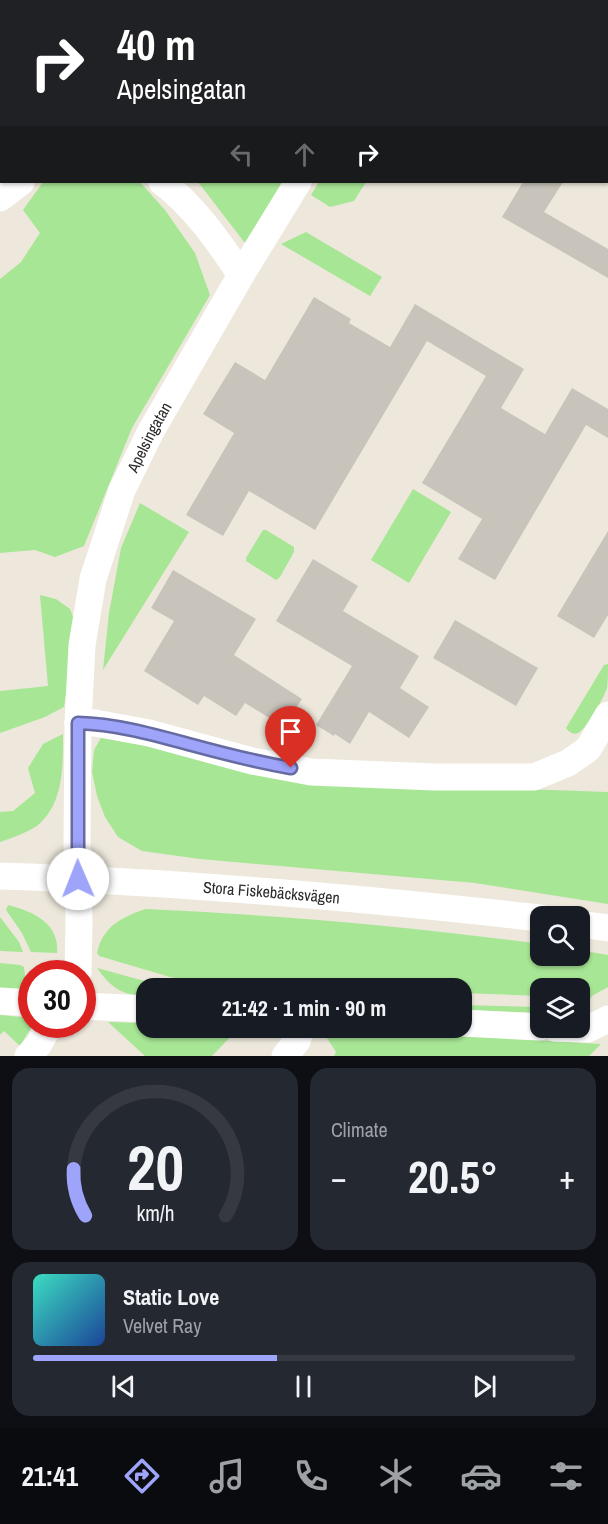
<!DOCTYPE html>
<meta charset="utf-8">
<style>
body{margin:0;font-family:"Archivo Narrow",sans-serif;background:#242831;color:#f1f3f6;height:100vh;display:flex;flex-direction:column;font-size:22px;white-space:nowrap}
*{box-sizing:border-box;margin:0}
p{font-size:20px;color:#9ea1a6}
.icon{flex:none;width:33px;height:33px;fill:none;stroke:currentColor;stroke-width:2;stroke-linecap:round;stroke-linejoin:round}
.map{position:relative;height:1056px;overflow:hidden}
.side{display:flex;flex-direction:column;gap:12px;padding:12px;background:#0d0f14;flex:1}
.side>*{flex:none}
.guide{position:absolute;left:0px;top:0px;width:609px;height:183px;box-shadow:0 2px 4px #0004;background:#202124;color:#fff;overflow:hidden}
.buttons{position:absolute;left:530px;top:906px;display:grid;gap:12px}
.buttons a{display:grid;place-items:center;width:60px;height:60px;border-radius:12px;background:#171b24;box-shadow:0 2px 4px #0004;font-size:30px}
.speed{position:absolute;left:18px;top:960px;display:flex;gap:12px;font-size:30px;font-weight:700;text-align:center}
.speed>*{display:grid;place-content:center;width:78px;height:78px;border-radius:50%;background:#171b24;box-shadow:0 2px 4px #0004;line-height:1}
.speed .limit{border:9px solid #d22;background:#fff;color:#111}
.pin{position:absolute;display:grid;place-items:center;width:51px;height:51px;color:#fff;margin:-62px -26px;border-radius:50% 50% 50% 0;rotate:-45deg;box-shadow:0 0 6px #0007}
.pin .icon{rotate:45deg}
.me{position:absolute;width:66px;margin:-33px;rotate:359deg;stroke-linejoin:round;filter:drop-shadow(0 0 4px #0008)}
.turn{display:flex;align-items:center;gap:21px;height:126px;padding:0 18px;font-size:27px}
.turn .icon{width:78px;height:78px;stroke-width:2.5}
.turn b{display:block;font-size:42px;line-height:51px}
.lanes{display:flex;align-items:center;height:57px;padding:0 18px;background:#0003;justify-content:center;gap:30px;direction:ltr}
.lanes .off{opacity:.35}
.big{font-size:45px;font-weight:700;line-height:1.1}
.side .widget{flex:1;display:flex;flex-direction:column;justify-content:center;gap:9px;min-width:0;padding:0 21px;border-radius:18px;background:#242831}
.side .dial{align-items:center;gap:0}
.dial svg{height:156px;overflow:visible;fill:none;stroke:#363941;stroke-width:7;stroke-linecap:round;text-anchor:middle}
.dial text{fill:#f1f3f6;stroke:none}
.song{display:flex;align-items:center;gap:18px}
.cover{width:72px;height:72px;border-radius:9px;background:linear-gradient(135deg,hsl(170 70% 55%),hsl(220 70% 35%))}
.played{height:6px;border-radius:3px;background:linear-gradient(90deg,#9da4fa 45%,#363941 45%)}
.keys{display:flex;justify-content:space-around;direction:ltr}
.heat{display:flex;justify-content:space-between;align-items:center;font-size:33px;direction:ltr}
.side .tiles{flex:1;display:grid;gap:12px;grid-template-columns:1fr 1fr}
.widget:last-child{grid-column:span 2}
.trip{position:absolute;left:136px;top:978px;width:336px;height:60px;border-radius:18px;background:#171b24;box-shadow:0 2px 4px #0004;font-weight:700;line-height:60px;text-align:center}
.menu{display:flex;height:96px;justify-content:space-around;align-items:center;background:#090b0e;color:#9ea1a6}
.menu .icon{width:42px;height:42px}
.menu .active{color:#9da4fa}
.menu b{font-size:27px;color:#f1f3f6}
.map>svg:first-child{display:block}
</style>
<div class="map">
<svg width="608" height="1056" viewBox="0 0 608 1056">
<rect width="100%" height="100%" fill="#ede8db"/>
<!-- green -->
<path fill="#a7e695" d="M43 182H140L165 210 195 253 210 295 132 428 84 546 55 557 35 550 0 553V279L21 262 40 233 23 210Z
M198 182H282L269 206 245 243Z
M319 182H366L354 201 330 207 311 195Z
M306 232 382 277 370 296 281 244Z
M413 489 451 512 409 583 371 560Z
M140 503 189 532 103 670 109 613 121 548Z
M263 530H266L294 547V552L280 577 276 580 246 561V558Z
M40 595 56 599 70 609 76 624 64 707 45 717 0 733V691L48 686Z
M608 664C608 671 608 682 607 688 605 696 585 731 578 733 573 735 569 732 566 728L604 665Z
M63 734C63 765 64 803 38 825 31 831 9 839 0 842V812L13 811 35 793 28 768 43 744Z
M102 736 383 784 608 792V904L475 883 200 859 142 851 118 837 105 817 97 796 92 772 94 750Z
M8 905C32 911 60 923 57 953L31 952 22 933 6 910Z
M145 909C277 915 409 926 540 944V956H579V950L608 955V987L592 996 588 1001 579 1000V988H540V996L462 993V988H351L193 981 170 977 99 956 97 953C103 926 121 918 145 909Z
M0 917 19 942 23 952 0 951Z
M0 963 20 965 24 967 26 987 24 989 0 991Z
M97 968 170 988H147V996C122 995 112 989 97 968Z
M462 1005 540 1007V1013L462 1010Z
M0 1015 31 1018 32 1026 20 1046 4 1031 0 1035Z
M108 1022 147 1023V1028H239L212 1056H145Z
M346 1033 467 1036 601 1044 589 1056H334L336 1052 327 1038Z"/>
<!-- pitch -->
<path fill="#bbee90" d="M0 0H296V2H2L1 74 0 73Z"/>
<!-- building -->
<path fill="#c8c4bb" d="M523 182H563L544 212 608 249V278L502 217Z
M314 297 351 319 349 323 390 347 415 304 524 369 501 408 545 434 572 388 608 409V438L586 425 495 580 458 559 482 519 422 483 486 376 427 341 315 530 249 491 223 536 186 515 234 433 203 414 235 362 265 380Z
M608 531V615L594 638 557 616Z
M313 559 358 586 343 611 419 656 400 688 429 707 409 738 369 712 350 744 335 734 334 736 316 725 352 666 276 621Z
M173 570 256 619 234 655 302 699 284 727 245 703 236 716 204 696 198 705 144 671 174 621 151 608Z
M455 620 538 668 516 706 433 658Z"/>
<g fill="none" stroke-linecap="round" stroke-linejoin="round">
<!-- minor -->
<g stroke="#fff" stroke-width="27">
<path d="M405 2 406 0"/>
<path d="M162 182C194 206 219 242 241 275"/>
<path d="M0 198 21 182"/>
<path d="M78 723H95L149 733 252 761 311 772 435 777H534L568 763 588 749 608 715"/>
<path id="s1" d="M0 876C180 882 361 898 540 918"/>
<path d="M579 924 608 928"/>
<path id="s2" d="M78 974 79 921 77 842 78 723 82 645 93 579 122 490 151 431 241 275 298 182"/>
<path d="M0 1001 32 1003"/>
<path d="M82 1006 147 1009"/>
<path d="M462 1023 540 1027"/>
<path d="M555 1028 588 1029 608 1019"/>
<path d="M28 1056 39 1044 50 1024"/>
<path d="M285 1056 297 1041 301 1028"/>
</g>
</g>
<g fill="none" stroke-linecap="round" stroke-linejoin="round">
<defs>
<path id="route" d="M78 879V723C117 724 155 735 192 745 225 754 257 762 291 768"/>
</defs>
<!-- route casing -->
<use href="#route" stroke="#666ba2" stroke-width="15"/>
<!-- route -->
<use href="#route" stroke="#9da4fa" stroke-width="10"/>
</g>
<g text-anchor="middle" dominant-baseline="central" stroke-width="6" stroke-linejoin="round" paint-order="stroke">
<!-- street labels -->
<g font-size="16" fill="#2a2a2a" stroke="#fff">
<text stroke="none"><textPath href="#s2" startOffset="549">Apelsingatan</textPath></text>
<text stroke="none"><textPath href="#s1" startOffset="272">Stora Fiskebäcksvägen</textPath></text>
</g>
</g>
</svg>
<div class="buttons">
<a><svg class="icon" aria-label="search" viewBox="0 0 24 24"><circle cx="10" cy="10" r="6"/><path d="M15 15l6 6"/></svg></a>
<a><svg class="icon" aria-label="layers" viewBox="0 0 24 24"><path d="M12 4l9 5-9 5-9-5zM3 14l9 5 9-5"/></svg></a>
</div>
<div class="speed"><div class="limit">30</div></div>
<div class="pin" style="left:291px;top:768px;background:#d93025"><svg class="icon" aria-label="arrive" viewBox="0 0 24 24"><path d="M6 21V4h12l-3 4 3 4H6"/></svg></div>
<svg class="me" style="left:78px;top:879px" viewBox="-20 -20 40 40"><circle r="19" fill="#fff"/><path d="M0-13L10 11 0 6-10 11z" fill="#9da4fa"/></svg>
<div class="trip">21:42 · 1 min · 90 m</div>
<div class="guide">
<div class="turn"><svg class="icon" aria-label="right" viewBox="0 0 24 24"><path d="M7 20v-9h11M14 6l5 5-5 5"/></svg><div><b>40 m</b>Apelsingatan</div></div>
<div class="lanes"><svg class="icon off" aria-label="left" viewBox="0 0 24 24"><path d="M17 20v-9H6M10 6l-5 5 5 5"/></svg><svg class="icon off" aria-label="ahead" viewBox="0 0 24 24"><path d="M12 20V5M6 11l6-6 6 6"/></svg><svg class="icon" aria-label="right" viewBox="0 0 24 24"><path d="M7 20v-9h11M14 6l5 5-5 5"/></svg></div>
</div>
</div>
<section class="side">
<div class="tiles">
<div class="widget dial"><svg viewBox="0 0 100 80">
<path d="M14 69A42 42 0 1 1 86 69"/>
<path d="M14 69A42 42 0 0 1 8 45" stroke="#9da4fa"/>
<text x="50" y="56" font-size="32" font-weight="700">20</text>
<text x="50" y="72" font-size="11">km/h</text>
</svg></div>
<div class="widget"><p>Climate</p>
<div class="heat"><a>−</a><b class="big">20.5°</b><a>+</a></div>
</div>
<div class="widget">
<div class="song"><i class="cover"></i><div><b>Static Love</b><p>Velvet Ray</p></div></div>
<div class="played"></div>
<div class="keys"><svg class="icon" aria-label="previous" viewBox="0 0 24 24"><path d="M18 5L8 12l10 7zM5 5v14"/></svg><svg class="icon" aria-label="pause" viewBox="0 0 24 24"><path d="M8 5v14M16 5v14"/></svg><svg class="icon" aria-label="next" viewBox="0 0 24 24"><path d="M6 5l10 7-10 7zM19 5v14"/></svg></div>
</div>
</div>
</section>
<nav class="menu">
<b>21:41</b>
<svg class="icon active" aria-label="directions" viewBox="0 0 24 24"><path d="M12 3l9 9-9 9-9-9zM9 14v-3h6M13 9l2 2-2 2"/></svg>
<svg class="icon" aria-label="music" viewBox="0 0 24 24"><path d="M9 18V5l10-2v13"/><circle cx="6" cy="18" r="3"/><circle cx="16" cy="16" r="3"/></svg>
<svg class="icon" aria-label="phone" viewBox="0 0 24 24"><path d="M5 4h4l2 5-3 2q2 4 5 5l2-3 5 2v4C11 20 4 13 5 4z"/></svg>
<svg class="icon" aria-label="climate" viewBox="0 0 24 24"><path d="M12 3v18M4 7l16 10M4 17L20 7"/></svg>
<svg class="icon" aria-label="car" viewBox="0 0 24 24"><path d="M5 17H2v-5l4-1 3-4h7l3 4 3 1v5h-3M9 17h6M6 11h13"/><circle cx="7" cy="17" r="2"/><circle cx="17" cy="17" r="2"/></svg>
<svg class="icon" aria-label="filters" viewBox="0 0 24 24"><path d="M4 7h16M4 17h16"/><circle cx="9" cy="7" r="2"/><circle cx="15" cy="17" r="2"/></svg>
</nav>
